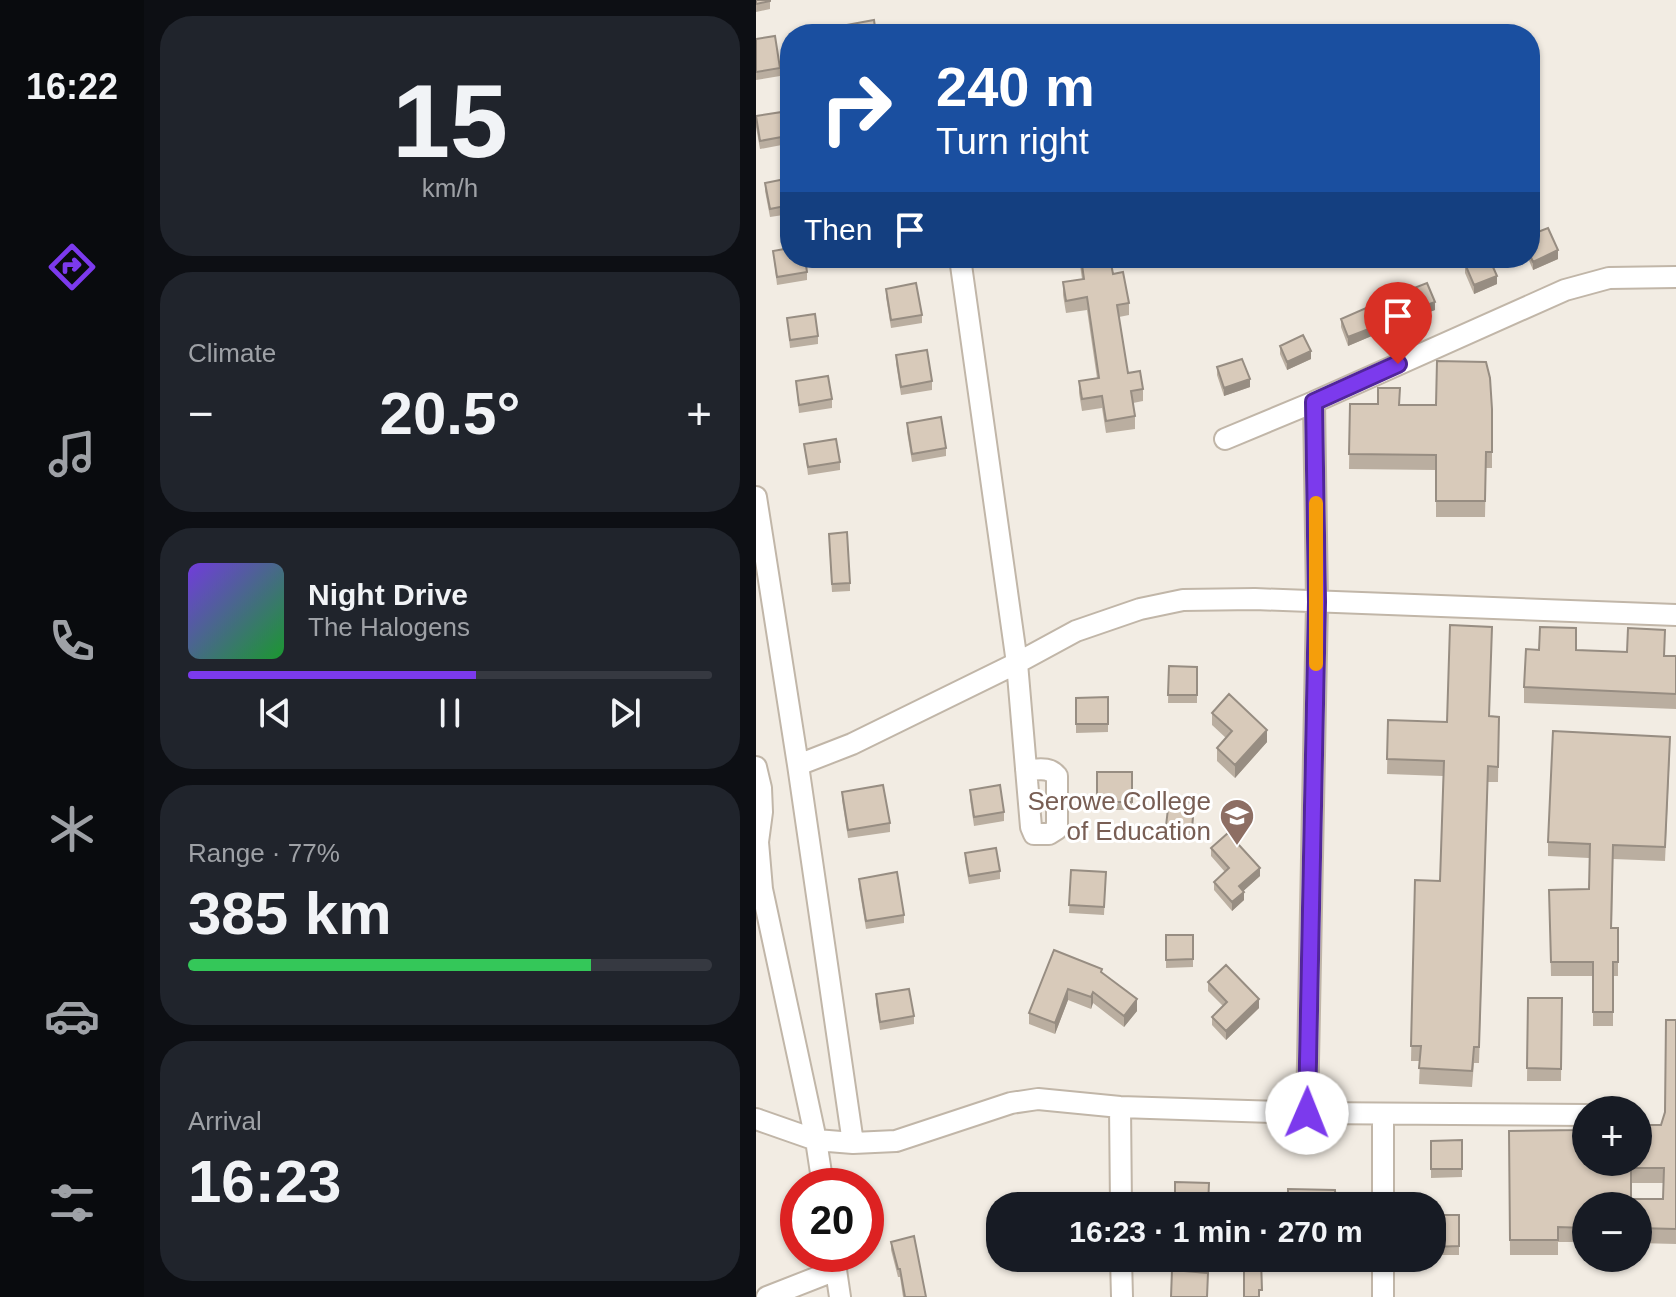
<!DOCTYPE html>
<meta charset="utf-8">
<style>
body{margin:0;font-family:Helvetica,sans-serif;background:#20242c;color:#f1f3f6;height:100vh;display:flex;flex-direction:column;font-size:30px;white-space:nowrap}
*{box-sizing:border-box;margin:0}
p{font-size:26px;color:#9ea1a6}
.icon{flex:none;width:44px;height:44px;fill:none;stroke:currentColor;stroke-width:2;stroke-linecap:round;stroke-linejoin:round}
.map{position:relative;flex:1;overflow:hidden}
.panel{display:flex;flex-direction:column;gap:16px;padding:16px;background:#0d0f14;width:612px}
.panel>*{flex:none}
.banner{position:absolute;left:24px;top:24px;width:760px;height:244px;border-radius:32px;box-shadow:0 2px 6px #0004;background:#1a4fa0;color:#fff;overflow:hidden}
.fabs{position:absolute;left:816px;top:1096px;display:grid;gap:16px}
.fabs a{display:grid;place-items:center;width:80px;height:80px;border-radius:50%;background:#171b24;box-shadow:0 2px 6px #0004;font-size:40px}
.speed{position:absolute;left:24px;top:1168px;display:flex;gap:16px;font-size:40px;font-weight:700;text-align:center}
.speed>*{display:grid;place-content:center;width:104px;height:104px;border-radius:50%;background:#171b24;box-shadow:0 2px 6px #0004;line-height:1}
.speed .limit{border:12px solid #d22;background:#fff;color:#111}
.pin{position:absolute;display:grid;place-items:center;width:68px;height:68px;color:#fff;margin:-82px -34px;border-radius:50% 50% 50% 0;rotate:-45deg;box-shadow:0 0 8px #0007}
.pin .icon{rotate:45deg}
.me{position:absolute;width:88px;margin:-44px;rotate:1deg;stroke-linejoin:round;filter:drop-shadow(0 0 6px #0008)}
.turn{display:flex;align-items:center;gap:28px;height:168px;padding:0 24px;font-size:36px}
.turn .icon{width:104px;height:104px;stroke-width:2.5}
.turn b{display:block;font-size:56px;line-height:68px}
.then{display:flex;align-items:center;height:76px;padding:0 24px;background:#0003;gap:16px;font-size:30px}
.big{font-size:60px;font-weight:600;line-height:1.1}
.panel .tile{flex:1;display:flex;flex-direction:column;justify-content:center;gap:12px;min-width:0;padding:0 28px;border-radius:32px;background:#20242c}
.panel .dial{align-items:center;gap:0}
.dial b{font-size:104px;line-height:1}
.song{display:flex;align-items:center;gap:24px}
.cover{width:96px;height:96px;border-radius:12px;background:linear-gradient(135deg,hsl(260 70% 55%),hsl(130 70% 35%))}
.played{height:8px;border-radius:4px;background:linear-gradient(90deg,#7c3aed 55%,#363941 55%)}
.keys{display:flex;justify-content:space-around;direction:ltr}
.heat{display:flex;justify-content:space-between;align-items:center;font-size:44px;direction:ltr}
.charge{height:12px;border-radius:6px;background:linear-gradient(90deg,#34c759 77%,#363941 0)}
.trip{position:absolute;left:230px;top:1192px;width:460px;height:80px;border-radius:32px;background:#171b24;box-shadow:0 2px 6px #0004;font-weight:600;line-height:80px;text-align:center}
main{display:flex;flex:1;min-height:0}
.tab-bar{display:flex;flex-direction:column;width:144px;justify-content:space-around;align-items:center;background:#090b0e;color:#9ea1a6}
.tab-bar .icon{width:56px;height:56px}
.tab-bar .selected{color:#7c3aed}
.tab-bar b{font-size:36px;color:#f1f3f6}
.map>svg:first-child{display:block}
</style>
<main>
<nav class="tab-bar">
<b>16:22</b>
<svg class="icon selected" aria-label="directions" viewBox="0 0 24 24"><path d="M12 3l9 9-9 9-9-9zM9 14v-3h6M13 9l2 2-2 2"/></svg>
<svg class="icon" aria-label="music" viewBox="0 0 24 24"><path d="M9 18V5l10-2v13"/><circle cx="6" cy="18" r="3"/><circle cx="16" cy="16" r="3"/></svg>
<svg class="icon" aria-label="phone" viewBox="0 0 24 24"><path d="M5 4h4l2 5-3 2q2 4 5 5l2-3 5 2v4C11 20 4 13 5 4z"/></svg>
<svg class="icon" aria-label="climate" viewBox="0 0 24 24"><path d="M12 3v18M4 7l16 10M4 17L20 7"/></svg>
<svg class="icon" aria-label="car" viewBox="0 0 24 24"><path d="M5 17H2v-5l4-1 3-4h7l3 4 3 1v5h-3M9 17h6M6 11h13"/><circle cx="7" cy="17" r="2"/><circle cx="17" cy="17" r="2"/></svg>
<svg class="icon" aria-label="filters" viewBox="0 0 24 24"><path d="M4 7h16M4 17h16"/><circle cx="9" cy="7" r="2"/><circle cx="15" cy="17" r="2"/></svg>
</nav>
<section class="panel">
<div class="tile dial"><b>15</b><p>km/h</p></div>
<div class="tile"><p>Climate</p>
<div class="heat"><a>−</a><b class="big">20.5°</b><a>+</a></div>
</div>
<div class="tile">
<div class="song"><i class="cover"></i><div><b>Night Drive</b><p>The Halogens</p></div></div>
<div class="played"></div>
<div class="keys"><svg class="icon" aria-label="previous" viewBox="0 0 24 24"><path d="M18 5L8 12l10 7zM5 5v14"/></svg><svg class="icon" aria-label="pause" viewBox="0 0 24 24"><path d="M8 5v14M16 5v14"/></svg><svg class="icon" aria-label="next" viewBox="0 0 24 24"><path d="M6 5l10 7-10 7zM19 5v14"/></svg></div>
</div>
<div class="tile"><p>Range · 77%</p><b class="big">385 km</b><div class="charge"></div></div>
<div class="tile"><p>Arrival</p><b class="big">16:23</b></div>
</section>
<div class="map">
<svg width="920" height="1297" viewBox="0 0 920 1297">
<rect width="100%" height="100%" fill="#f2ece3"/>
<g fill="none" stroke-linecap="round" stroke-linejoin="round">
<defs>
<path id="minor" d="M204 258 261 663 275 827 278 834H293L301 829V776C293 766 281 770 270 770
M469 439 558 402
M0 497 42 765 97 1143
M42 765 96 744 261 663 320 631 384 609 427 600 499 599 920 615
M0 767 5 788 6 812 2 842 6 889 60 1140 67 1186
M364 1107 365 1206
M551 1113 561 602 558 402 809 290 853 278 920 277
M627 1114V1206
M0 1119 60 1140 97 1143 140 1141 255 1103 282 1099 364 1107 551 1113 830 1115
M365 1258 366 1297
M627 1258V1297
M80 1270 84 1297
M11 1297 80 1270 77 1254"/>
</defs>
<!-- minor casing -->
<use href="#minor" stroke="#c1b6a8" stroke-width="24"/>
<!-- minor -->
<use href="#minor" stroke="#fff" stroke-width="20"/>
</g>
<!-- wall -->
<path fill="#baaea0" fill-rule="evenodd" d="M0 0H14V9L0 12Z
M0 39 24 68V76L0 80Z
M0 116 31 136V144L4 149 0 127Z
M34 178V214L14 217 9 191V183Z
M774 235 802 259 777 270 772 258H774Z
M17 251 51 272V280L21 285Z
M123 258H159V259L124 265Z
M323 258H354L357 274 373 303V315L363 317 372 373 387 389V401L377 403 379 416V429L350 433 346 408 326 411 323 393V381L341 378 331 310 310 313 307 295V282L326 279Z
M709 264 741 284 718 294 709 273Z
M130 289 166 315V323L135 328 130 297Z
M645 293 679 310 652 320 645 301Z
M31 318 62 336V344L34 348Z
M585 319 618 335 592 346 585 327Z
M524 346 555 359 531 370 524 354Z
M140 355 176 381V390L145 395 140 363Z
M461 367 494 387 468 396 461 375Z
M40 381 76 399V408L43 413Z
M594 404 644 405 736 409V468H730L729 517H680V470L593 469Z
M151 423 190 448V456L156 462 151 432Z
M48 444 84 462V470L52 475Z
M73 542 94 583V591L76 592Z
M820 650 920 656V709L768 703V687Z
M413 666 441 667V703H412Z
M352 697V732L320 733V698Z
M456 713 511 742 479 778 461 761V748L470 738 456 725Z
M734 716 743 717 742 782H732L723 1063H718L716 1087 663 1084 664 1061H655L659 880 684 881 687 776 631 774 632 720 691 722Z
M914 751 909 861 857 859 856 928H862V976H857V1026H837V976H795L793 890 833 889V858L792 856V842Z
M341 772H376V810H341Z
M214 790 248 812V821L218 826 214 799Z
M86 792 134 823V832L92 838 86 800Z
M438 811 436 837 410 834V826Z
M455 848 504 876 487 891 488 900 476 911 458 890V882L469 872 455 856Z
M209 853 244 871V879L213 884 209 861Z
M315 870 350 872 348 915 313 913Z
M103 879 148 915V923L110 929 103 887Z
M410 935H437V967L410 968Z
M298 950 346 973 381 1011 368 1027 337 1003 335 1009 312 1000 299 1034 273 1024V1013Z
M452 982 503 1008 470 1040 456 1025V1017L467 1006 452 991Z
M120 994 158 1016V1024L124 1030 120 1003Z
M772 998H806L805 1081H771Z
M920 1020V1244L882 1243V1206H830V1242H802V1255H754L753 1131 822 1130 905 1125 909 1112ZM875 1183H908L907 1199H875Z
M706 1140V1177L675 1178V1141Z
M676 1215H703V1255H676Z
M135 1242 170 1297H147L144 1277H142L135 1250Z
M542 1258H571V1263H542Z"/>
<!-- shaded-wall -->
<path fill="#978d82" d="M802 250V259L777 270V262Z
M741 276V284L718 294V285Z
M679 302V310L652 320V312Z
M618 327V335L592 346V337Z
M555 351V359L531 370V362Z
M494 379V387L468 396V388Z
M511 730V742L479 778V765Z
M504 868V876L483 895V886Z
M488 892V900L476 911V902Z
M312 989V1000L299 1034V1023Z
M337 992V1003L335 1009V997Z
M381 999V1011L368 1027V1016Z
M503 999V1008L470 1040V1031Z"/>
<!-- building -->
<path fill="#d8caba" stroke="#978d82" stroke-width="2" fill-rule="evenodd" d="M0 0H14V1L0 4Z
M118 20 120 34H86L85 26Z
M19 36 24 68 0 72V39Z
M26 112 31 136 4 141 0 116Z
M34 178V205L14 209 9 183Z
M792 228 802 250 777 262 774 255V235Z
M34 248V258H49L51 272 21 277 17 251Z
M325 258H354L357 274 367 272 373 303 361 305 372 373 384 371 387 389 375 391 379 416 350 421 346 396 326 399 323 381 343 378 331 297 310 301 307 282 328 279Z
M725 258H733L741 276 718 285 709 264Z
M160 283 166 315 135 320 130 289Z
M671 283 679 302 652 312 645 293Z
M610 308 618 327 592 337 585 319Z
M59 314 62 336 34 340 31 318Z
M547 335 555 351 531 362 524 346Z
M171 350 176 381 145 387 140 355Z
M486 359 494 379 468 388 461 367Z
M681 361 730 362 734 378 736 409V452H730L729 501H680V455L593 454 594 404H622V388H644L643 405H680Z
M72 376 76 399 43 405 40 381Z
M185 417 190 448 156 454 151 423Z
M80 439 84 462 52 467 48 444Z
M91 532 94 583 76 584 73 534Z
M694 625 736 627 733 716 743 717 742 767 732 766 723 1047H718L716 1071 663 1068 665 1046H655L659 880 684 881 688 761 631 759 632 720 691 722Z
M784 627 820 628V650L871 652 872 628 909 630 908 656H920V694L768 687 770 649 783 650Z
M413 666 441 667V695H412Z
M473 694 511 730 479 765 461 748 476 731 456 713Z
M352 697V724H320V698Z
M797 731 914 737 909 847 857 845 855 928H862V962H857V1012H837V962H795L793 890 833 889 834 844 792 842Z
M341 772H376V802H341Z
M127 785 134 823 92 830 86 792Z
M244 785 248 812 218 817 214 790Z
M413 800 438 803 436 829 410 826Z
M472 833 504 868 483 886 488 892 476 902 458 882 473 868 455 848Z
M240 848 244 871 213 876 209 853Z
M315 870 350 872 348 907 313 905Z
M141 872 148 915 110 921 103 879Z
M410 935H437V959L410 960Z
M298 950 346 969 345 972 381 999 368 1016 337 992 335 997 312 989 299 1023 273 1013Z
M470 965 503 999 470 1031 456 1017 471 1002 452 982Z
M153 989 158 1016 124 1022 120 994Z
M772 998H806L805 1069 771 1068Z
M910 1020H920V1229L882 1228V1206H830V1228L802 1227V1240H754L753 1131 822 1130V1124H830V1162H882V1125H905L909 1112ZM875 1168H908L907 1199H875Z
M706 1140V1169H675V1141Z
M419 1182 453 1183 452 1206H419Z
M532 1189 579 1190 580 1206H532Z
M676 1215H703V1246L676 1247Z
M158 1236 170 1297H149L144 1269H142L135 1242Z
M488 1259H505L506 1290H503V1297H488Z
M416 1270 452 1273 451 1297H415Z"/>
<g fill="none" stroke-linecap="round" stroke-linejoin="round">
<defs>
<path id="route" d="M551 1113 561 602 558 402 642 364"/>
</defs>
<!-- route casing -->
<use href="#route" stroke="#51269a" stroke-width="20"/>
<!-- route -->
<use href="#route" stroke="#7c3aed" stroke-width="14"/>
<!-- slow -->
<path stroke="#f59e0b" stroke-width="14" d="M560 503V664"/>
</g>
<!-- icons -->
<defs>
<symbol id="university-pin" viewBox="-11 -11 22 30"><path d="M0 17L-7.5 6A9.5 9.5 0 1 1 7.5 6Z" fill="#8d6e63" stroke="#fff"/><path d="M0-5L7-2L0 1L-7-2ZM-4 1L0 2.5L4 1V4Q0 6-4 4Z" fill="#fff"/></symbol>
</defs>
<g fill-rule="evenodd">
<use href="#university-pin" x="461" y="796" width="40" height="54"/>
</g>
<g text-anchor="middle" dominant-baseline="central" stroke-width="6" stroke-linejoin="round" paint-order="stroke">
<!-- education labels -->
<g font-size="26" fill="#785e54" stroke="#fff" text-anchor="end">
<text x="455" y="801">Serowe College<tspan x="455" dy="30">of Education</tspan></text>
</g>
</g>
</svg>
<div class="fabs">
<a>+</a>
<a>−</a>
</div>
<div class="speed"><div class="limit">20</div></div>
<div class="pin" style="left:642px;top:364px;background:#d93025"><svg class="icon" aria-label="arrive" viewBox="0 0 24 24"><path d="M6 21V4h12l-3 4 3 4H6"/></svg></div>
<svg class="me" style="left:551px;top:1113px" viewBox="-20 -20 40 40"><circle r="19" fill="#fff"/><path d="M0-13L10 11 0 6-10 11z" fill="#7c3aed"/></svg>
<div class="trip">16:23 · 1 min · 270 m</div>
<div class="banner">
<div class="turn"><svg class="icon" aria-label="right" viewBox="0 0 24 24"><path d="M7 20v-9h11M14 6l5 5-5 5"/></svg><div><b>240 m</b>Turn right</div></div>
<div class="then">Then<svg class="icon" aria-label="arrive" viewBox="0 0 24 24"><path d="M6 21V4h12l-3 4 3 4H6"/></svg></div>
</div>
</div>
</main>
